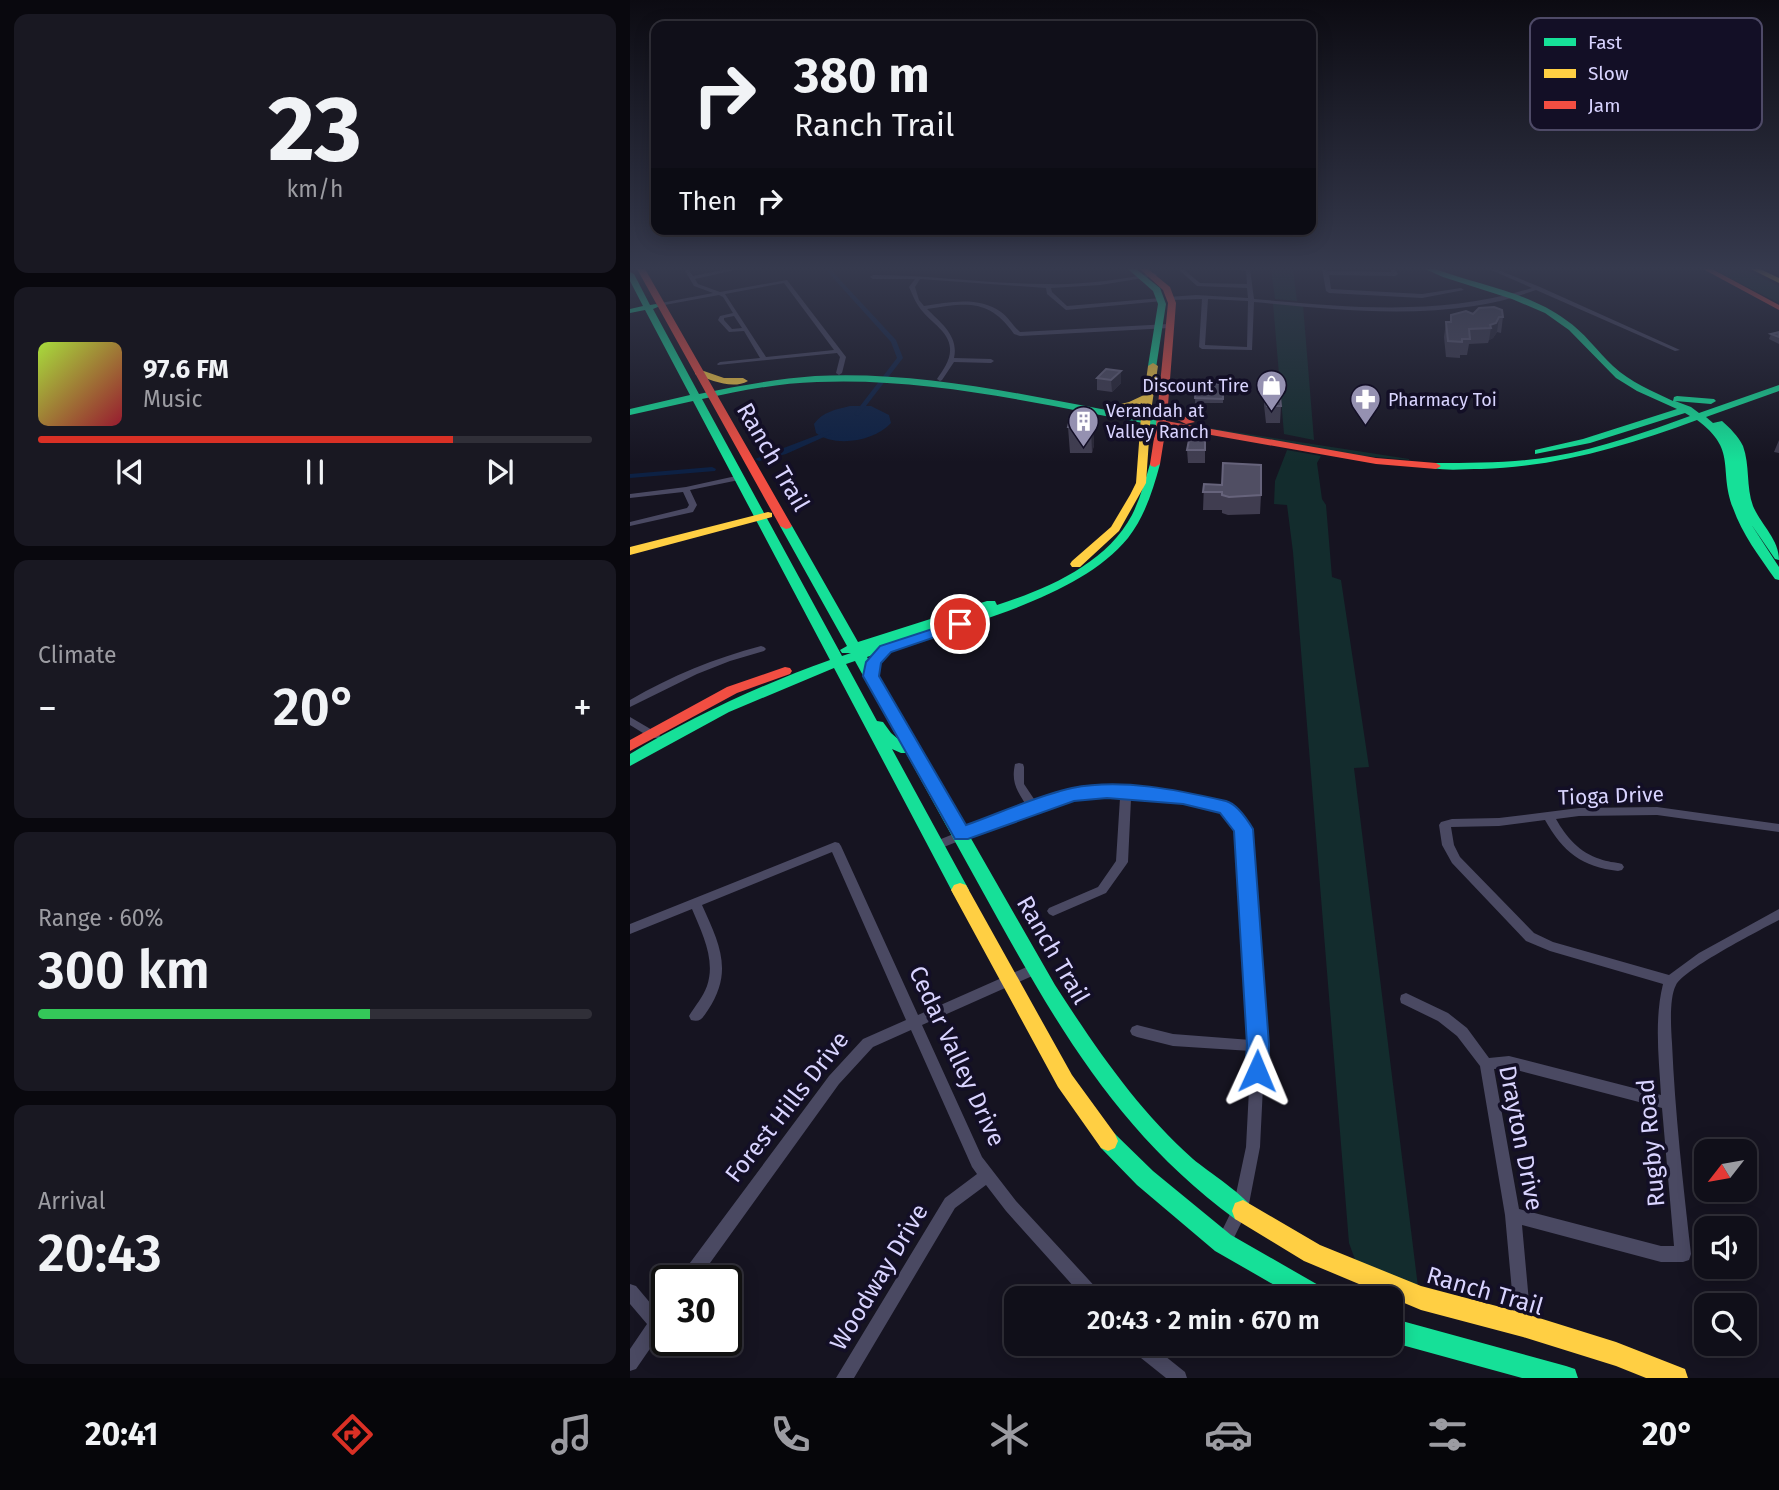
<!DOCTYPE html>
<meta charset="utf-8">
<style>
body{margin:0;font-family:"Fira Sans",sans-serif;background:#191822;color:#f1f3f6;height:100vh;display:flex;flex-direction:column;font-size:26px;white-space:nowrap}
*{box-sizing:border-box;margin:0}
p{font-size:23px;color:#9c9ca2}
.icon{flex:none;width:38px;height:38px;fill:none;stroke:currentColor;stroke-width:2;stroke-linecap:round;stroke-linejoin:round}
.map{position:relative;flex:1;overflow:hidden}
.details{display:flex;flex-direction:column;gap:14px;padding:14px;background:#09080e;width:630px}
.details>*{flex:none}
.hud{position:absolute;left:21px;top:21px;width:665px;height:214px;border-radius:14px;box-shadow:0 4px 18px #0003,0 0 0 2px #302f38;background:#100f19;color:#f1f3f6;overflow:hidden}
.needle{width:46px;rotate:239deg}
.tools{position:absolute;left:1064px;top:1139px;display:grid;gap:14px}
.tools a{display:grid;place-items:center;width:63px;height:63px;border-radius:14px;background:#100f19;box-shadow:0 4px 18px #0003,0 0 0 2px #302f38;font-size:35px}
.speed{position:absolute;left:21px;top:1265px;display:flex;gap:14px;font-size:35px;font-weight:700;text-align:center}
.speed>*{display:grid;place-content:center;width:91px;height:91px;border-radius:50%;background:#100f19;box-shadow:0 4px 18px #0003,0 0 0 2px #302f38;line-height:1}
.speed .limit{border:4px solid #111;border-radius:10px;background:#fff;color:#111}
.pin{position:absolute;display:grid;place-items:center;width:60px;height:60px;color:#fff;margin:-30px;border:4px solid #fff;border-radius:50%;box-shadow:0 2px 7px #0007}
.me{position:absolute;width:77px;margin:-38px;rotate:1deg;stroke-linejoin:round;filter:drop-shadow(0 0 5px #0008)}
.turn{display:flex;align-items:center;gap:24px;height:147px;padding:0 28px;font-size:32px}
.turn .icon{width:91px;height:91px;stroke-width:2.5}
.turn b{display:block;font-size:49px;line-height:60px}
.then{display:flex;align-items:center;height:66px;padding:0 28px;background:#0003;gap:14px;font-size:26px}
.big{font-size:52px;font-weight:600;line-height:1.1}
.details .widget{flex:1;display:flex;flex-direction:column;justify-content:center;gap:10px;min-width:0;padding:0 24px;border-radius:14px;background:#191822}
.details .dial{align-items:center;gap:0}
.dial b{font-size:91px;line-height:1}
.song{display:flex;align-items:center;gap:21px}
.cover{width:84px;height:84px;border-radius:10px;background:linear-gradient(135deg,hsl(80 70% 55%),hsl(350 70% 35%))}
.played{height:7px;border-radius:4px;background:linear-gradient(90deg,#d93025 75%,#302f38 75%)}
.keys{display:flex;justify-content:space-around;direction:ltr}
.heat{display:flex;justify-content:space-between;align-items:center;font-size:38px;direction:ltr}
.charge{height:10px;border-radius:5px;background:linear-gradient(90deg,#34c759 60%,#302f38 0)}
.trip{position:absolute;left:374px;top:1286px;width:399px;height:70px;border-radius:14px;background:#100f19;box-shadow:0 4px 18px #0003,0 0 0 2px #302f38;font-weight:600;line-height:70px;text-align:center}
.dock{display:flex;height:112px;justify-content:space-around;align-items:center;background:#06060a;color:#9c9ca2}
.dock .icon{width:49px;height:49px}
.dock .on{color:#d93025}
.dock b{font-size:32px;color:#f1f3f6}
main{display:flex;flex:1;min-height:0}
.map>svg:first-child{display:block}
</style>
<main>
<section class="details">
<div class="widget dial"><b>23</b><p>km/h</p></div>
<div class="widget">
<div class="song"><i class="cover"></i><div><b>97.6 FM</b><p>Music</p></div></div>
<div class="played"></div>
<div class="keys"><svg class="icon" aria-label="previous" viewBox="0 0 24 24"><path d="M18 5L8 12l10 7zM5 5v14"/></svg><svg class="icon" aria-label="pause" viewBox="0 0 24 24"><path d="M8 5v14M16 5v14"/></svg><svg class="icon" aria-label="next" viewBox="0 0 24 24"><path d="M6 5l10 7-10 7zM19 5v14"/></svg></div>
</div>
<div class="widget"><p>Climate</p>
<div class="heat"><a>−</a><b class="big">20°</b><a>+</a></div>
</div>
<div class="widget"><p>Range · 60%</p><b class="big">300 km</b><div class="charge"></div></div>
<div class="widget"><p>Arrival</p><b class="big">20:43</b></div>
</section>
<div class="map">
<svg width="1149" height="1378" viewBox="0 0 1149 1378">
<rect width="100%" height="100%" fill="#161421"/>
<!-- green -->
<path fill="#132c2d" d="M641 269H663L667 301 645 299Z
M1082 269H1114L1149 286V303Z
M643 303 673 305 684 440 654 434Z
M546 423 779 459V460L721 455 545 425Z
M657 450 691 456 687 463 692 499 696 505 702 577 711 580 739 767 724 768 788 1287 727 1265 719 1243 663 552 657 505 644 504 645 481Z"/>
<!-- water -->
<path fill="#0d2144" d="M220 406H241L259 415 261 423C245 441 205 448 186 433L184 424C192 412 207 409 220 406Z"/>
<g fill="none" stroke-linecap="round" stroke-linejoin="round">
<!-- canal -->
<path fill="#0d2144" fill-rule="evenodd" d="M195 269H200L266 340 273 358 229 415 227 416 224 414 267 358 261 342Z
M404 269H459L456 271H406Z
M201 430 203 431V433L156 454 129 461 125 459Z
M82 467 86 469 85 471 0 478V474Z"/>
<!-- street -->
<path fill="#4a4962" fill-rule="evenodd" d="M54 269H58L63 276 97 269H105V270L65 279 68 284 90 292 157 280 216 357 212 373 209 375 206 373 210 357 207 353 88 365 87 364 90 362 130 358 114 331 99 332 88 320 90 316 103 313 93 297 89 295 29 306 28 305 31 303 83 293 64 286ZM154 283 204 350 136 357 95 294ZM104 316 112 328 102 329 94 320V318Z
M548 269H553L570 283 617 284 616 271 601 269H620L624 299C717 307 810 317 902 288L859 269H866L910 287 1050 350 1045 351 906 290C886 297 865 303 844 306 772 317 696 309 624 302L622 350 572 349 569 347 572 299 540 300 538 299V297L566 295 618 298 617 288 567 286ZM578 299 618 301 617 347 575 345Z
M692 269H697L698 271 761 272 760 269H764L768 274 765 276 699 275 701 289 792 294 831 288 834 290 792 298 699 293 696 291Z
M524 273 527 275 526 276 470 285 421 288 422 292 437 306 531 298 533 299V301L436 310 417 294 416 288 290 279 285 287 289 300 294 306C319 302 349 296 371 312 379 318 383 326 390 332L539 324 542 326 539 328 390 336 384 334C359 298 336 303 297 309 311 323 329 336 324 358L361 359 364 361 361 363 324 362 312 380 310 381 307 379C313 370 321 360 320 348 319 332 302 323 293 312 286 304 283 296 279 287L285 279H243L240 277 243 275C301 275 358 284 416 284 452 285 488 280 524 273Z
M106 476H109V480L60 490 67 505 63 512 0 526V522L57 508 59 505 53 492 0 498V494L56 487Z
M131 646 134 647 136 649 134 651 100 661 67 674 0 707V700C41 676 85 658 131 646Z
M0 717 29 734 30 736 29 738H21L0 725Z
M389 763 393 764 394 767V784L406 802 457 788 492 790 496 789 500 791 553 794 600 805 619 829 635 1046 630 1147 618 1209 599 1248 594 1251 589 1248 586 1243 603 1208 616 1147 621 1051 543 1046 507 1037 502 1035 500 1031 502 1027 507 1025 543 1034 621 1040 608 830 592 811 553 802 501 799 498 862 496 865 476 893 423 916 419 914 417 911 419 908 468 887 486 861 490 798 457 796 406 810 309 849 305 850 301 849 299 846 301 843 396 805C387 790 381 783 385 764Z
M1027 807 1149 824V832L1027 815 949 816 926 819C936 837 950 853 970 859 977 862 985 862 992 864L994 867 992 870 988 871C952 867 933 852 915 820L869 826 821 827 824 845 830 857 904 933 923 942 1039 975 1069 953 1149 909V920C1130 930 1054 969 1046 985 1039 998 1041 1028 1042 1043 1045 1113 1053 1183 1061 1254L1059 1260 1053 1262H1031L892 1225 901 1324 899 1330 893 1332 887 1330 885 1324 875 1215 850 1066 827 1036 808 1021 771 1003 770 999 771 995 776 993 818 1013 837 1028 859 1058 879 1056 1031 1095C1029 1059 1024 1020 1033 984L920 951 896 941 822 863 812 845 809 825 811 822 822 819 869 818 949 808ZM879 1068 1032 1108 1044 1246H1031L889 1209 864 1069Z
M205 842 209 843 211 846 288 1015 401 965 405 964 409 965 411 969 409 973 292 1025 352 1157 386 1201 470 1292 472 1298H454L376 1211 356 1185 325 1208 224 1378H206L315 1198 347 1174 342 1167 281 1030 243 1047 209 1084 67 1281H49L51 1275 199 1076 233 1039 276 1020 202 852 72 905C89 943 104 971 78 1010 73 1017 71 1023 61 1020L59 1016C65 1006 73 997 77 986 86 960 72 933 62 909L0 934V924Z
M0 1284 6 1286 27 1311 31 1304 37 1302V1324L6 1369 0 1371V1349L17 1324 0 1304Z
M499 1344H520L555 1372 557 1378H536L501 1350Z"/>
<!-- fast -->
<path fill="#16e098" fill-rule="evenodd" d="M498 269H506L530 288 536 304 526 368 518 366 528 304 523 291Z
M795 269H805C849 285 898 292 936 320 954 332 967 351 983 366 1000 382 1022 391 1043 401L1044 397 1047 396 1084 399 1086 401 1081 404 1045 401 1061 407 1069 413 1149 385V391L1076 417 1083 423 1092 421C1100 428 1108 436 1113 446 1120 465 1116 487 1123 506 1131 525 1149 539 1149 560L1145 559 1121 524 1149 567V580L1145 579C1129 556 1112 534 1103 508 1088 469 1108 450 1067 420 997 446 926 467 851 469 835 469 818 471 802 468V464L806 463C846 463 886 463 925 456 971 448 1016 432 1060 416L1055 413 960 443 905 454V450L953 439 1047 409 1007 391 986 378 939 330 915 313 882 299 813 277Z
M0 272 4 274 20 305 26 304 30 306 23 309 69 394C107 386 146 379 185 376 302 370 420 401 535 421L540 424 535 427C421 407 304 377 187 382 148 383 110 391 72 399L212 656 221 653H212L210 650 217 646 150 526 152 524 156 523 162 526 228 642 357 601H365L367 605C417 589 476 564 502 515 510 499 515 481 520 464L525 461 530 464C523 490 515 516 498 538 445 603 315 629 237 657L425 985C465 1047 507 1109 563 1159 577 1171 618 1197 624 1211L621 1219 613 1222 605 1219C495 1138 434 1038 369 921 338 865 307 809 276 753H271L262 749 339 890 336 895 330 897 324 895 204 668 99 712 0 766V754C64 716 130 685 200 660L63 401 0 415V409L60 395 15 310 0 313V309L13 306 0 281ZM225 661 268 739 261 733 253 722 247 721 216 664Z
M478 1131 485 1134 523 1171 601 1235 697 1290 700 1298H667L585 1251 507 1185 471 1148 468 1141 471 1134Z
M761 1318 936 1366 945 1369 948 1378H892L761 1342Z"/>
<!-- slow -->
<path fill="#ffcf43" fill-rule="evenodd" d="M1121 269H1130L1149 278V283Z
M523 363 528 366 521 411 516 483 489 531 450 567H442L440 564 442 561 481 527 500 495 506 483 512 403C502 408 485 414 475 408L499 402 514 395 518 366Z
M68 369 94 378H113L118 381C102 390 81 380 65 374V370Z
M138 512 142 513V517L0 555V547Z
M330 883 336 885 442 1075 485 1134 488 1141 485 1148 478 1151 471 1148 428 1087 321 890 324 885Z
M613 1200 690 1245 791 1286 893 1313 986 1342 1055 1369 1058 1378H1016L986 1366 893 1337 791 1310 674 1261 605 1219 602 1211 605 1203Z"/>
<!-- jam -->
<path fill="#f24e42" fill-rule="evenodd" d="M7 269H15L162 526 160 528 156 529 150 526Z
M510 269H518L540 287 546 303 538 405 542 410 565 422 556 424 537 415 536 421 746 458 806 463 811 466 806 469 746 464 536 427 530 464 525 467 521 466 520 464 526 425 538 303 533 290Z
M1073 269H1082L1149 305V310Z
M155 667 160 668 162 671 160 674 107 693 0 751V740L97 687Z"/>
</g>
<!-- wall -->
<path fill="#403d50" d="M843 314 873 317 871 333 867 332 863 338 859 340 858 343 839 344 837 355H830V358L816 357 814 337 816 322H820L821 315Z
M1149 332V344L1139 339 1141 334Z
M491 371V383L482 392 467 390V378Z
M566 382 593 384V403H565Z
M635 389 651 406 650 423H636L634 405Z
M462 419 464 445 462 453H440L438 427Z
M575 440V463H558L557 450Z
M1149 440V453L1144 452Z
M574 484 631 495 630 514 598 515 592 513V510H573Z"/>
<!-- shaded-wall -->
<path fill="#282635" d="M869 317 867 332 863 338 859 340 861 328 860 325Z
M491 371V383L482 392 481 380Z
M462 419 464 445 462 453 461 427Z"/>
<!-- building -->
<path fill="#504e63" stroke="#66637b" stroke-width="2" d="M864 307 872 310 873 317H869L866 323 860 325 861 328 839 329 840 339H832V342L818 341 816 322H821V315L836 311 843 314 849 308Z
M1149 332V337L1141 334Z
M476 369 491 371 481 380 467 378Z
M566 382 593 384V399L565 398Z
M649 387 651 406H637L635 389Z
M444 418 462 419 461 427H438L440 419Z
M559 440H575V450H557Z
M593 463 631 465V495L599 497 592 495V492H573L574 484 592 485Z"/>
<!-- sky -->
<linearGradient id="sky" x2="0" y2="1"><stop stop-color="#0c0b12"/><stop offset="0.58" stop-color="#363a4e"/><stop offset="1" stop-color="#363a4e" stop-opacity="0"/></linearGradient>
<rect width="1149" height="462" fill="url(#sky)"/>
<!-- route -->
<path fill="#1a73e8" stroke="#114b97" stroke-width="2" d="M330 620 335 621 338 624 335 627 261 652 251 663 249 676 336 825C370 813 406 796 442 788 492 778 548 790 596 801 607 804 617 819 623 829L639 1045 638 1071 635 1078 627 1081 619 1078 615 1071 617 1045 604 831 590 813 553 804 477 798 444 801 338 839H325L233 676 236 662 250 646Z"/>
<!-- icons -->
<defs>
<symbol id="shop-pin" viewBox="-11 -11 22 30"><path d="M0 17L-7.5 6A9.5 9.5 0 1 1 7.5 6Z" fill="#9591b1" stroke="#130f26"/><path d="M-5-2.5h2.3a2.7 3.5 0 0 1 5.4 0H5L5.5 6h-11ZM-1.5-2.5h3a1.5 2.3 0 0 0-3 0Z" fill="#fff"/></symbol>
<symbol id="pharmacy-pin" viewBox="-11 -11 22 30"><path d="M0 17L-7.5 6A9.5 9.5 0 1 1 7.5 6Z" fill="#9591b1" stroke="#130f26"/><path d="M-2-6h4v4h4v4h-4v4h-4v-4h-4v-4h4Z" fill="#fff"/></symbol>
<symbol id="building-pin" viewBox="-11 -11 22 30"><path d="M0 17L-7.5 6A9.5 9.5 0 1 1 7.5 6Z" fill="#9591b1" stroke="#130f26"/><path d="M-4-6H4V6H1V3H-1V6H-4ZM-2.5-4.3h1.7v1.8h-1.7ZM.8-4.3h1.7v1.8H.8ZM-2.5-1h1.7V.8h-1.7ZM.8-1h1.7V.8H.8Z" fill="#fff"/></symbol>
</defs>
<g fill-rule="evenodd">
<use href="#shop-pin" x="624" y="368" width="35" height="47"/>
<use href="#pharmacy-pin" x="718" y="382" width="35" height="47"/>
<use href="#building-pin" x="436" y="404" width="35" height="47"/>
</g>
<g text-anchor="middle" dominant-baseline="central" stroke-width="7" stroke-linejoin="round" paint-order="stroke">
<!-- far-poi labels -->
<g font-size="18" fill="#d9d4ff" stroke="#130f26" text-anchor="start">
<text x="619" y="386" text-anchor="end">Discount Tire</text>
<text x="758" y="400">Pharmacy Toi</text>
<text x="476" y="411">Verandah at<tspan x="476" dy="21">Valley Ranch</tspan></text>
</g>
<!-- street labels -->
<g font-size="21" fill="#d9d4ff" stroke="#130f26">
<text transform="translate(981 796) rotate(-2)">Tioga Drive</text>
</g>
<!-- near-street labels -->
<g font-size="24" fill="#d9d4ff" stroke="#130f26">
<text transform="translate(143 457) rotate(60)">Ranch Trail</text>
<text transform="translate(423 950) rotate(60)">Ranch Trail</text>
<text transform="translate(327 1056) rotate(65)">Cedar Valley Drive</text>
<text transform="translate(157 1107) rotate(-52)">Forest Hills Drive</text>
<text transform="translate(891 1138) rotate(79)">Drayton Drive</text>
<text transform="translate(1021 1143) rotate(-95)">Rugby Road</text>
<text transform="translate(249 1277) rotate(-59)">Woodway Drive</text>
<text transform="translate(855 1291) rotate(16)">Ranch Trail</text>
</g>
</g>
<!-- legend -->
<rect x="900" y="18" width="232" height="112" rx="10" fill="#130f26" stroke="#4e4a67" stroke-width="2"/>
<rect x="914" y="38" width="32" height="8" fill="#16e098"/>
<rect x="914" y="69" width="32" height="9" fill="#ffcf43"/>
<rect x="914" y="101" width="32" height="8" fill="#f24e42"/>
<g font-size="19" fill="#d9d4ff">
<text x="958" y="49">Fast</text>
<text x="958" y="80">Slow</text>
<text x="958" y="112">Jam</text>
</g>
</svg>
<div class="tools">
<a><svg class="needle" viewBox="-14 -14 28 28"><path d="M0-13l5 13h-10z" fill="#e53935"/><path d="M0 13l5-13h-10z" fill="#9c9ca2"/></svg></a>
<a><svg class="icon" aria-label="sound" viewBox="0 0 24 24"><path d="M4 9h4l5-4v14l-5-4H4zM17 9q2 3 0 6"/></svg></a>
<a><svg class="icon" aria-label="search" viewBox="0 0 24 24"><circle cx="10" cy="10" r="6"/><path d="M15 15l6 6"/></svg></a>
</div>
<div class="speed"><div class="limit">30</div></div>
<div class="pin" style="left:330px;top:624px;background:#d93025"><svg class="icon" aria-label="arrive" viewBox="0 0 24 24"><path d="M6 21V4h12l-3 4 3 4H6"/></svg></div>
<svg class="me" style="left:627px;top:1071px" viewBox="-20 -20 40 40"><path d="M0-17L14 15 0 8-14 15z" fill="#1a73e8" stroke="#fff" stroke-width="4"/></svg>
<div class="trip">20:43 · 2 min · 670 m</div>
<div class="hud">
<div class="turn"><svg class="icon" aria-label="right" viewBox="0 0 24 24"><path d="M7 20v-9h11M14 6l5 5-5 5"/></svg><div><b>380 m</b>Ranch Trail</div></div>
<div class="then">Then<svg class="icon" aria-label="right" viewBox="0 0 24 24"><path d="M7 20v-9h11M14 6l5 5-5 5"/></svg></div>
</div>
</div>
</main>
<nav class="dock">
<b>20:41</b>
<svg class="icon on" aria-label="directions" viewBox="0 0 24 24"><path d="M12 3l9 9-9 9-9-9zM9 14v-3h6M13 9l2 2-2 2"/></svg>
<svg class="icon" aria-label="music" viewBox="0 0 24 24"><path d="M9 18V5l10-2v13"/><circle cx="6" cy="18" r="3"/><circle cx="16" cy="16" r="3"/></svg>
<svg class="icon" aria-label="phone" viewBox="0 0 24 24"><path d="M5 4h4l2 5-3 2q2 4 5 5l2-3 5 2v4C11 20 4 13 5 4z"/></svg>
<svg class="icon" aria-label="climate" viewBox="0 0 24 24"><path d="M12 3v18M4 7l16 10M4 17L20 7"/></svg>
<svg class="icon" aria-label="car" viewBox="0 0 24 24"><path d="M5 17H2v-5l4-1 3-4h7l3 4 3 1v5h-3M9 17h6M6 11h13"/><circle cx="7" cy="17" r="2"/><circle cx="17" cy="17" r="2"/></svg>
<svg class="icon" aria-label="filters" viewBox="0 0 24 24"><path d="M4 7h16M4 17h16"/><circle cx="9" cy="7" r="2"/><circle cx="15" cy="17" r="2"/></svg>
<b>20°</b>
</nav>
